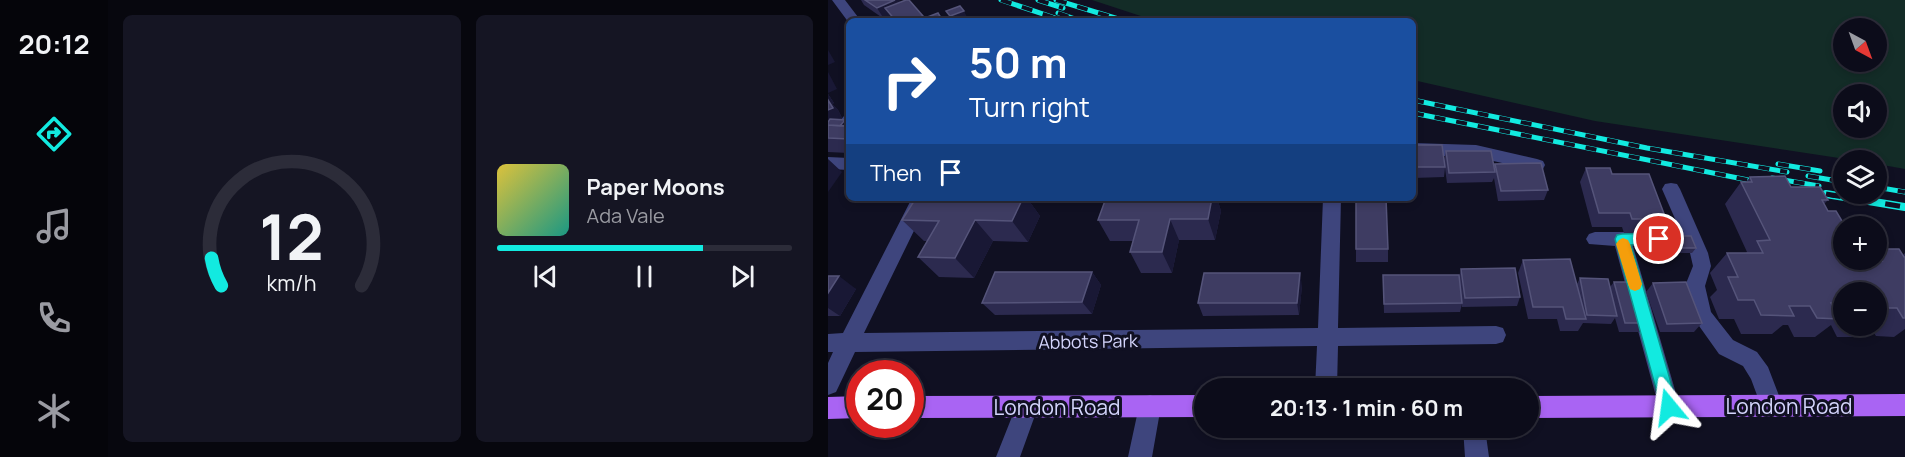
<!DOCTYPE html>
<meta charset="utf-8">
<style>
body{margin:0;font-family:Manrope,sans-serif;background:#151523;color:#f1f3f6;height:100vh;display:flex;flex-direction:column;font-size:22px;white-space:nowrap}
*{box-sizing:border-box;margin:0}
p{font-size:20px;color:#9a9ba2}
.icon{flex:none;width:33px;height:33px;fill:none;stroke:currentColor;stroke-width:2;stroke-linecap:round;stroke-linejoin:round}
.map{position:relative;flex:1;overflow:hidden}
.side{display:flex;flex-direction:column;gap:15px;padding:15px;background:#07070e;width:720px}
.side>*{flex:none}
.top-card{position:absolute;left:18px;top:18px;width:570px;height:183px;border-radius:9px;box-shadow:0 3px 9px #0003,0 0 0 2px #2c2c39;background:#1a4fa0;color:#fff;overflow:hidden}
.needle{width:39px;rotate:139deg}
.tools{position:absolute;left:1005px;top:18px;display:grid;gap:12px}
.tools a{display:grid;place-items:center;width:54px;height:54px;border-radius:50%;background:#0c0c1a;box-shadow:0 3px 9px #0003,0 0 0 2px #2c2c39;font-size:30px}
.speed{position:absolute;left:18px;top:360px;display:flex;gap:12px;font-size:30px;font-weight:700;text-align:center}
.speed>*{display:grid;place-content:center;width:78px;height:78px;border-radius:50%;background:#0c0c1a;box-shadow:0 3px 9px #0003,0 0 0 2px #2c2c39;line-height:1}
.speed .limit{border:9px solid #d22;background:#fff;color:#111}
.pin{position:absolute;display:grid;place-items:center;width:51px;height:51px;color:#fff;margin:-26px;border:3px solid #fff;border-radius:50%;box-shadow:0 2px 6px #0007}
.me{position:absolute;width:66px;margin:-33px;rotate:344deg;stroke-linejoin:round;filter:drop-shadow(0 0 4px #0008)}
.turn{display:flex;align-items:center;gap:21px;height:126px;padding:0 24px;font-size:27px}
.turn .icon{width:78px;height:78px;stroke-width:2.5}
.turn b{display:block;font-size:42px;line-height:51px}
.then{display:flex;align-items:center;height:57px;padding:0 24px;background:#0003;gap:12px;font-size:22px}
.side .tile{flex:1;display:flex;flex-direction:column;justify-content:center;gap:9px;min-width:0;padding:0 21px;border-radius:9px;background:#151523}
.side .dial{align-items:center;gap:0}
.dial svg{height:156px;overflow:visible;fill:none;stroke:#2c2c39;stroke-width:7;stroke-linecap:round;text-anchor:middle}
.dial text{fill:#f1f3f6;stroke:none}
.song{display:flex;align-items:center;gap:18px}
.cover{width:72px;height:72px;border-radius:9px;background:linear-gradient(135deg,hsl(50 70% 55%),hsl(170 70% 35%))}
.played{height:6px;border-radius:3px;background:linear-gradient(90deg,#12eae0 70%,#2c2c39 70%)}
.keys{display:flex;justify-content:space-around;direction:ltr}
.side .tiles{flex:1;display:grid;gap:15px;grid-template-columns:repeat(2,1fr)}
.trip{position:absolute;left:366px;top:378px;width:345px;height:60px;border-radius:30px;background:#0c0c1a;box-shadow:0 3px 9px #0003,0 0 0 2px #2c2c39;font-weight:700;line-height:60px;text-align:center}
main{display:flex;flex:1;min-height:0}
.dock{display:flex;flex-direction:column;width:108px;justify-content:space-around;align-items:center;background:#05050a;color:#9a9ba2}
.dock .icon{width:42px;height:42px}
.dock .selected{color:#12eae0}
.dock b{font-size:27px;color:#f1f3f6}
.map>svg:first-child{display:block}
</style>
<main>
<nav class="dock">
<b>20:12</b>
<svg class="icon selected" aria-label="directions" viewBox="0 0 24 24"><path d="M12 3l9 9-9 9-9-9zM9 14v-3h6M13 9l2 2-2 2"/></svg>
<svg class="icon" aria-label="music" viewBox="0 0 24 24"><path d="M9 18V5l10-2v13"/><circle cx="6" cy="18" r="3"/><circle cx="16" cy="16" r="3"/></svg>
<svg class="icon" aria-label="phone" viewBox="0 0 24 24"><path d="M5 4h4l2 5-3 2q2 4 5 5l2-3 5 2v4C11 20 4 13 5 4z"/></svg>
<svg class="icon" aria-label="climate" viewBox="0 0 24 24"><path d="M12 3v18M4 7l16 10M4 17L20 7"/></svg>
</nav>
<section class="side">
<div class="tiles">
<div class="tile dial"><svg viewBox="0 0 100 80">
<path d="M14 69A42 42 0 1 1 86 69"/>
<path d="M14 69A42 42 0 0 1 9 55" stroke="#12eae0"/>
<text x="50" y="56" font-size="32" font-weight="700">12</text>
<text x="50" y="72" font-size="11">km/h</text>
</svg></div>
<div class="tile">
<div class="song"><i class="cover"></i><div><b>Paper Moons</b><p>Ada Vale</p></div></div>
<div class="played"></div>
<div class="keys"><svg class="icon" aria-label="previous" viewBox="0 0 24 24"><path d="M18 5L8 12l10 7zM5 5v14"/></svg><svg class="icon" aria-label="pause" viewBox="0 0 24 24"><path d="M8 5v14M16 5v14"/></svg><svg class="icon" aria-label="next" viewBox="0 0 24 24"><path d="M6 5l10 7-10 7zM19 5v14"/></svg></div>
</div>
</div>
</section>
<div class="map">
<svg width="1077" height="457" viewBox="0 0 1077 457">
<rect width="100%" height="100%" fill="#101022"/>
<!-- green -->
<path fill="#132c27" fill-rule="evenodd" d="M264 0H1077V169L1049 164 1048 160H1024L767 121 585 80V21H328ZM1016 28H1048V62H1016ZM1016 94H1048V128H1016Z"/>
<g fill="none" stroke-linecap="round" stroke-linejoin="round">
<!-- path -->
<path stroke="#38ac94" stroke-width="4.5" stroke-dasharray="3 5" stroke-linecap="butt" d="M32 429H82"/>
<!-- minor -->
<path fill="#3e457d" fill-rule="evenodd" d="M4 0H17L33 21H21V23Z
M21 115V127L13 126 11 122 16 116Z
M585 143 648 145 709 159 715 161 717 165 715 169 709 171 648 157 585 155Z
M0 157 21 158V170L0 169Z
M843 183 849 184 852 189 880 253 883 266 877 286 883 312 905 340 929 352 940 367 955 406 952 414 944 417 936 414 923 379 915 366 891 354 864 316 857 286 865 266 862 253 834 189 837 184Z
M84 198H102L36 333 490 328 495 198H513L510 328 668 326 675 328 678 335 675 342 668 344 510 346 509 388H487L489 346 27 352 8 392 0 395V363L5 352H0V334L15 333Z
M767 232H830L836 234 839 239 836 244 805 246 852 407 849 415 841 418 833 415 787 246 761 244 758 239 761 234Z
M322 395 330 398 333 406 324 457H300L311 406 314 398Z
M199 396 207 399 210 407 192 457H168L191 399Z
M635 428H657L661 457H637Z"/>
<!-- major -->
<path fill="#a964f3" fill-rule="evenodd" d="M1077 394V416L700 418V396Z
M376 395V417L82 418V396Z
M32 396V418L0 419V397Z"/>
<defs>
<path id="rail-far1" d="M173 0 236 21
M210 0 235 8
M228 0 297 21
M230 13 253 21
M585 100 819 148 959 172
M585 113 935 183
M950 164 992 171
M980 176 1016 182
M944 178 991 186
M1048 187 1077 192
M979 191 1007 196"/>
<path id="rail" d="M998 194 1077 207"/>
</defs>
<!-- rail-far1 casing -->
<use href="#rail-far1" stroke="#12eae0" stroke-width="5"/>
<!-- rail casing -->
<use href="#rail" stroke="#12eae0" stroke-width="8"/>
<!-- rail-far1 -->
<use href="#rail-far1" stroke="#101022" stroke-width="4" stroke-dasharray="11" stroke-linecap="butt"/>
<!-- rail -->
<use href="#rail" stroke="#101022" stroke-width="5" stroke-dasharray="15" stroke-linecap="butt"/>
</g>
<!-- wall -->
<path fill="#2c2a4f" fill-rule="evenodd" d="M33 0H71L72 2 95 16 96 18 115 21H67L63 16 56 19 36 5Z
M0 94 6 103 4 104 10 110 14 118 12 120 21 125V153L0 152Z
M585 145 616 161 618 151 666 168 667 164 720 190 716 200 670 201 666 178 664 182 619 183 617 168 616 177 585 178Z
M758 168 784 174 838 219 829 233H796L794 227H764L752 182Z
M922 177 963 187 1000 200 996 204 1000 211 1016 227 1009 234 1024 260H1048V250L1050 249 1075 255 1077 253V329L1066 337 1048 336 1042 327 1028 337H1009L1003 325 987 337H966L960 325H955L944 334H913L906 319H891L882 297 889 290 882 273 899 253H918L919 252 897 204 913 182H918ZM1016 292H1048V326H1016Z
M88 198H199L212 216 200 242 165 241 146 278 111 277 90 257 99 241H96L74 220Z
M278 198H389L393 211 387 240H351L344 273H313L302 252 305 241H282L270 220Z
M840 236 868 248 864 253H841L837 241Z
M528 249H560V262H528Z
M695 260 749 284 752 278 782 287 786 282 821 323 815 332H791L787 318 783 324 755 323 750 331H732L729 319H700L690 273Z
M633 269 692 297 689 306 634 307V304L632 312 556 313 555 275 631 277Z
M264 272 273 285 264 314 167 315 154 303Z
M0 276 28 289 12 316H0Z
M825 283 874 323 866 332H832L818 292Z
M474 286 471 315 375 316 370 303Z"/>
<!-- shaded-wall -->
<path fill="#191835" d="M67 0H71L77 9 57 8 63 16 56 19 49 8Z
M136 11 139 17 125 21 122 16Z
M95 16 98 21H82Z
M0 50 7 62 0 65Z
M0 72 9 89 0 93Z
M0 94 6 103 4 104 10 110 14 118 0 125Z
M17 120 21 125V126L6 133Z
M0 159 14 172 0 192Z
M195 198H199L212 216 200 242 184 221Z
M384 198H389L393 211 387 240 380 219Z
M342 219 351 240 344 273 334 252Z
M147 220 165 241 146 278 127 258Z
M264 272 273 285 264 314 254 302Z
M472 273 474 286 471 315 469 303Z
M11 276 28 289 12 316 0 308V293Z"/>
<!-- building -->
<path fill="#3e3c62" stroke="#55547a" stroke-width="1.5" d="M37 0H67L49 8Z
M78 0H81L95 16 82 21H68L57 8Z
M132 6 136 11 122 16 118 11Z
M110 13 115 21H89Z
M0 100 5 108 0 110Z
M2 119 17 120 12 126 0 125V122Z
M0 125 21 126V139L0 138Z
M585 145H614L617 167H585Z
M618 151H663L667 172 621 173Z
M713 163 720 190 673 191 667 164Z
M758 168H782L784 174H821L838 219H804L802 213H771Z
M957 176 963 187H992L1000 200H994L1000 211H1008L1017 226 1011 229 1012 231H1008L1016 245V260L1054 261 1051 257H1055L1050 249H1071L1076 257H1077V318H1075L1069 308H1048V292H1016V303H1003L1012 319 989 318 982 306H961L966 316 933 315 926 300H910L900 277H910L899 253H935L929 241 942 240 913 182H924L922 177Z
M88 198H195L184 221 147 220 127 258 90 257 111 221 74 220Z
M278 198H384L380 219H342L334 252H302L311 220H270Z
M528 198H558L560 249H528Z
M840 236H863L868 248H845Z
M742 259 758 319H738L735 307H705L695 260Z
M687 268 692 297 637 298 633 269Z
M167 272H264L254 302 154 303Z
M376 273H472L469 303H370Z
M555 275H631L634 303 556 304Z
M0 276H11L0 293Z
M752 278 780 279 789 316 759 315Z
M786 282H808L821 323H797Z
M858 282 874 323 839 324 825 283Z
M1048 308 1054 318H1048Z"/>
<!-- route -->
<path fill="#12eae0" stroke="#0c9892" stroke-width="1.5" d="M831 233 835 235 837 239 835 243 803 245 850 407 847 413 841 415 835 413 833 407 787 239 789 235 794 234Z"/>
<!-- slow -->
<path fill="#f59e0b" d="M795 238 800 240 802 244 814 284 812 289 807 291 802 289 800 284 788 244 791 240Z"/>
<g text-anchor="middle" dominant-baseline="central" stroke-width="6" stroke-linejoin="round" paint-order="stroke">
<!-- street labels -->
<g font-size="18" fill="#d4d5fc" stroke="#101022">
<text transform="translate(260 341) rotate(-1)">Abbots Park</text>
</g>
<!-- near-street labels -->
<g font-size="21" fill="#d4d5fc" stroke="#101022">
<text x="961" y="406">London Road</text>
<text x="229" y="407">London Road</text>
</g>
</g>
</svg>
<div class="tools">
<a><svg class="needle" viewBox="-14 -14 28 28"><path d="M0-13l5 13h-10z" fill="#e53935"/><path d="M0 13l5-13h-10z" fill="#9a9ba2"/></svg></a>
<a><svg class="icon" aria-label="sound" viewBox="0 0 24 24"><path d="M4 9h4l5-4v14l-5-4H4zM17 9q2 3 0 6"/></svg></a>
<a><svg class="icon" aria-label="layers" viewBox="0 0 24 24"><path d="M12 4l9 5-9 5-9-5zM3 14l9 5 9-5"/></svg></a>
<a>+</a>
<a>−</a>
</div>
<div class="speed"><div class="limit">20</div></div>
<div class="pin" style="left:831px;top:239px;background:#d93025"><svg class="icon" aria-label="arrive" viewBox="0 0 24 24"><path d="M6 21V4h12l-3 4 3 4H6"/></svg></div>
<svg class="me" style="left:841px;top:407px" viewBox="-20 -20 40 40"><path d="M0-17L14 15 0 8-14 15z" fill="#12eae0" stroke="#fff" stroke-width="4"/></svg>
<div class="trip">20:13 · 1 min · 60 m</div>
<div class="top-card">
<div class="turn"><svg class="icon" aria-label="right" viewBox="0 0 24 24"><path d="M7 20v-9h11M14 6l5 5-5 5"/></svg><div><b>50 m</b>Turn right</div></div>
<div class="then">Then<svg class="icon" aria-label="arrive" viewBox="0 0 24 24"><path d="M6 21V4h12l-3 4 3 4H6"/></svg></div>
</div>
</div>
</main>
